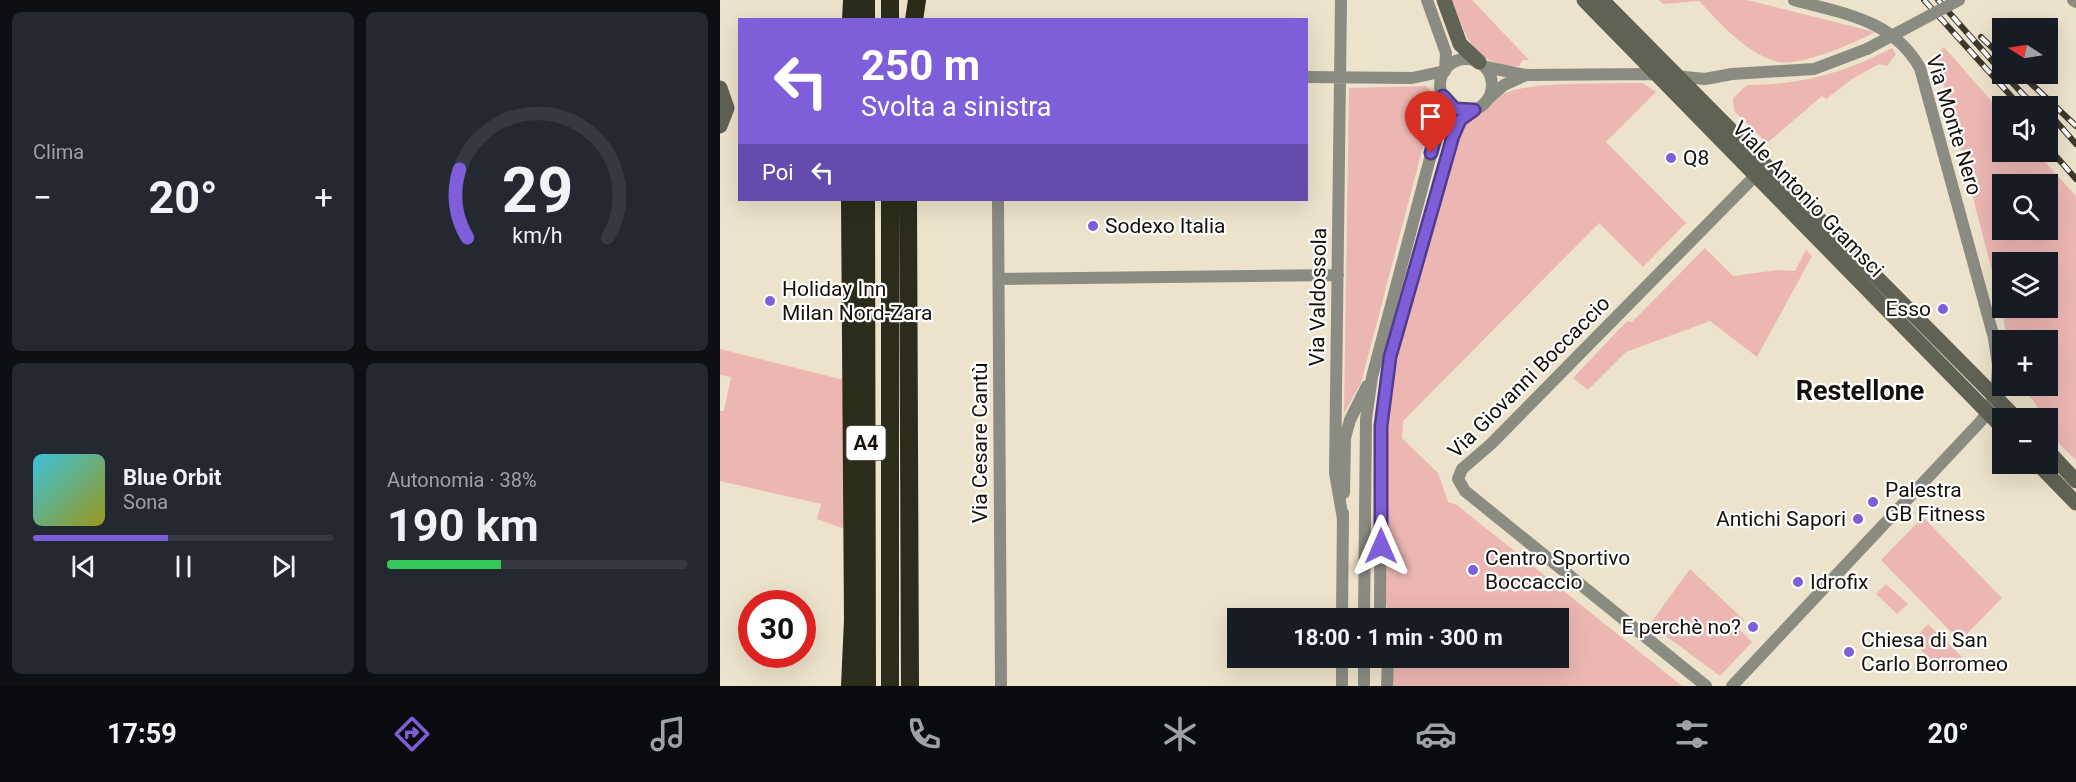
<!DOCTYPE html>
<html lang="it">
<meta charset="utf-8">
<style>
body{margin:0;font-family:Roboto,sans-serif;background:#242831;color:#f1f3f6;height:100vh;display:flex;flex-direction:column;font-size:22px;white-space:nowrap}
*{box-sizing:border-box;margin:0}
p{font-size:20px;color:#9ea1a6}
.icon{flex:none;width:33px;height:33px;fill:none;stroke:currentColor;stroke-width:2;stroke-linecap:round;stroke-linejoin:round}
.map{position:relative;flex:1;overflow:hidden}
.sheet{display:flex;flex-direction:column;gap:12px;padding:12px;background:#0d0f14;width:720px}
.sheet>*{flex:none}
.hud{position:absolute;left:18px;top:18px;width:570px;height:183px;border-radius:0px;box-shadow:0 6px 24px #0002;background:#7e5ed9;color:#fff;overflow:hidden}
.needle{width:39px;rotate:282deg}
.fabs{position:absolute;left:1272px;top:18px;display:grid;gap:12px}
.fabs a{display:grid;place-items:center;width:66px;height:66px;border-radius:0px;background:#171b24;box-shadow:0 6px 24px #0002;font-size:30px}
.speed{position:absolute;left:18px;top:590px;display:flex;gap:12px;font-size:30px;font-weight:700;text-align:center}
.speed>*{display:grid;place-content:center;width:78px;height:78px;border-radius:50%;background:#171b24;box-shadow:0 6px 24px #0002;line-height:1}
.speed .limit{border:9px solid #d22;background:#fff;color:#111}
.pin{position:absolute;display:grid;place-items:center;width:51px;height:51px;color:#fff;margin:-62px -26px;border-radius:50% 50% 50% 0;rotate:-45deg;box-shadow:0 0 6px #0007}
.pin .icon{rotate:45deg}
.me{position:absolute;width:66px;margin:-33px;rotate:0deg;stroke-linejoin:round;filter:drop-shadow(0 0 4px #0008)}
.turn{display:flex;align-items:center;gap:21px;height:126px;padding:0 24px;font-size:27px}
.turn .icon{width:78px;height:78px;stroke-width:2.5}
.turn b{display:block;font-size:42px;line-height:51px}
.then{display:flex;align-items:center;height:57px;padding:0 24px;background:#0003;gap:12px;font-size:22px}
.big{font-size:45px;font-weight:700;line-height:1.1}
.sheet .widget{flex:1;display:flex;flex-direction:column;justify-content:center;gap:9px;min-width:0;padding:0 21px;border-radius:9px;background:#242831}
.sheet .dial{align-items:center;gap:0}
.dial svg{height:156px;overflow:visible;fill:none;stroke:#363941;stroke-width:7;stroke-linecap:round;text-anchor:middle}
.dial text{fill:#f1f3f6;stroke:none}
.song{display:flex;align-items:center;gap:18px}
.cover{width:72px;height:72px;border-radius:9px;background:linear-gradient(135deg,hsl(190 70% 55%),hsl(60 70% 35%))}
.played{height:6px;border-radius:3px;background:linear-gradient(90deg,#7e5ed9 45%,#363941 45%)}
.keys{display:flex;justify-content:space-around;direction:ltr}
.heat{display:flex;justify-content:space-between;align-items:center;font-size:33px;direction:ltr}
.charge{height:9px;border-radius:4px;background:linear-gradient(90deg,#34c759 38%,#363941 0)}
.sheet .tiles{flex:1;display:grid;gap:12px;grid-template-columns:repeat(2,1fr)}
.trip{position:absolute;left:507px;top:608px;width:342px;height:60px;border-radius:0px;background:#171b24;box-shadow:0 6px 24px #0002;font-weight:700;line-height:60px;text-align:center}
.tab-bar{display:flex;height:96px;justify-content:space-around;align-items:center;background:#090b0e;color:#9ea1a6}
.tab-bar .icon{width:42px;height:42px}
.tab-bar .on{color:#7e5ed9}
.tab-bar b{font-size:27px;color:#f1f3f6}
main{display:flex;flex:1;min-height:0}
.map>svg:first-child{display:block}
</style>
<main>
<section class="sheet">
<div class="tiles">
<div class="widget"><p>Clima</p>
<div class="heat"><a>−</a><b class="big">20°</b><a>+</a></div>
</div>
<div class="widget dial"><svg viewBox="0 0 100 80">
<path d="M14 69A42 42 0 1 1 86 69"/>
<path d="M14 69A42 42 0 0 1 10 34" stroke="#7e5ed9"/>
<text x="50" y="56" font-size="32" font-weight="700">29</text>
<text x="50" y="72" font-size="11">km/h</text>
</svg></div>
<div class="widget">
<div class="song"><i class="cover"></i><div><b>Blue Orbit</b><p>Sona</p></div></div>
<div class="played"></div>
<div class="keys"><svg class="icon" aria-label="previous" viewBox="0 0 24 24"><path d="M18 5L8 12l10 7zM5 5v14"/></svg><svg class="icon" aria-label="pause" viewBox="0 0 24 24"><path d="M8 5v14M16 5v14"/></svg><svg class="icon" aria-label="next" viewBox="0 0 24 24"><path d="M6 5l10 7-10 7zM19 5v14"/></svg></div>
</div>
<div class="widget"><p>Autonomia · 38%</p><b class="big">190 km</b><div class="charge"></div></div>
</div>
</section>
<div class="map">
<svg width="1356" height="686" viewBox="0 0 1356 686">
<rect width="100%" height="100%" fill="#ede2cb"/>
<!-- green -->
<path fill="#ecb7b3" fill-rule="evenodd" d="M732 0H752L809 60H803L799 66C753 66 746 37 732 0Z
M939 0H1027L1155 32C1135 43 1076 69 1054 61 1023 50 1001 24 979 1L943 4Z
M1224 47 1282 113V152H1316L1356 196V460C1344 448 1328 437 1328 418H1323L1314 401 1300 386H1328V340H1287L1282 310 1216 54ZM1328 184V230H1282V184ZM1282 262H1328V308H1282Z
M1172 48 1176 54 1167 66 1159 64 1132 79 1106 99 1102 96 1047 143 1014 111 1013 98 1027 85C1080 85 1125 73 1172 48Z
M923 83 936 92 886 142 966 223 923 267 879 223 683 421 682 438 718 473 728 502 737 505 962 686H671L672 657H838V618H669L666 601C666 532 661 461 672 392 685 303 717 216 741 129 747 121 779 95 788 92 818 81 889 84 923 83Z
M706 86 716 97 641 383 624 413 629 88Z
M985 248 1013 276 1058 270 1075 271 1086 250 1092 256 1037 357 990 321 906 352 868 390 853 378 907 321 912 322Z
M0 349 124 380 125 529 97 519 101 504 0 481V411H4L11 377 0 375Z
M1203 517 1282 598 1240 641 1161 560Z
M970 569 1024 620 1017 627 1032 642 1000 676 930 624Z
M1166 584 1188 604 1177 614 1156 594Z
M1208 624 1242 657 1225 674 1192 641Z"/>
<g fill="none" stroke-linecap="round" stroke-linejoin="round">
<!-- street -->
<path stroke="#8a8b81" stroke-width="12" d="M621 0 615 473 623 519
M707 0 726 53 725 71
M1353 0 1356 2
M720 85a26 26 0 1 1 52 0a26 26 0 1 1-52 0Z
M766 67 806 75 934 74 985 79 1012 74 1094 69 1147 49
M586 77 692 78 725 71
M769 98 784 85 806 75
M278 200 281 686
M279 279 618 275
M624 493 625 438 630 420 647 386
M622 618 623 513
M644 618 646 419 652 377 721 117 723 96
M660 618 661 426 665 394 670 357 733 136 740 120 754 110
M622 686V657
M644 686V657
M667 686 668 657
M986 686 745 491 738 479 742 469 771 444 1036 175
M1012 686 1261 421 1268 412 1277 384 1278 365 1274 338 1200 68C1172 19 1124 14 1074 0"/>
<!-- secondary -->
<path stroke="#606254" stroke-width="15" d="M724 0 740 44 759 62
M864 0 1282 427
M882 0 1296 418
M0 88 7 108 0 126
M1328 451 1356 481
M1318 464 1356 503"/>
<!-- highway -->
<path stroke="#2b2d1a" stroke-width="18" d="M146 0V20
M131 20 132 0
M170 20V0
M194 20 197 0
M130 200 133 620 130 686
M146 200 147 686
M188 200 190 686
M170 686V200"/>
<defs>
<path id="rail" d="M1204 0 1300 106
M1218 0 1282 72
M1261 37 1282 57
M1284 74 1314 106
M1301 74 1356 126
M1328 112 1356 144
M1328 147 1356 179"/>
</defs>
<!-- rail casing -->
<use href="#rail" stroke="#3e382d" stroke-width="6"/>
<!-- rail -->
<use href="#rail" stroke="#fff" stroke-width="4" stroke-dasharray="11" stroke-linecap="butt"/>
<!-- street-bridge -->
<path stroke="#8a8b81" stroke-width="12" d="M1147 49 1239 0"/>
</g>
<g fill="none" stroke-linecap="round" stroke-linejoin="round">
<defs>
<path id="route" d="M661 546V426L670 357 733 136 740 120 754 110 735 109 723 96 721 117 711 153"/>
</defs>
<!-- route casing -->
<use href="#route" stroke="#523d8d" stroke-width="15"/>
<!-- route -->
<use href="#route" stroke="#7e5ed9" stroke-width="10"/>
</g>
<!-- markers -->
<g fill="#7e5ed9" stroke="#fff" stroke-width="2">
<circle cx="951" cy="158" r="6"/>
<circle cx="373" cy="226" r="6"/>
<circle cx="50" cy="301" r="6"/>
<circle cx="1223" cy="309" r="6"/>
<circle cx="1153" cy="502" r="6"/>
<circle cx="1138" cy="519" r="6"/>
<circle cx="753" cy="570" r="6"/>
<circle cx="1078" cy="582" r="6"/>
<circle cx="1033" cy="627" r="6"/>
<circle cx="1129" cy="652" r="6"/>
</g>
<g text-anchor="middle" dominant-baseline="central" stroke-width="4.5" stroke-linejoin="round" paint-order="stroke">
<!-- shield labels -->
<rect fill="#fff" stroke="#5b5853" stroke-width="1.5" x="126.5" y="426" width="39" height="34" rx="4.5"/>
<g font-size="20" font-weight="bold" fill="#151109">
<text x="146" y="443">A4</text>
</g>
<!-- street labels -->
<g font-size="21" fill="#151109" stroke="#fff">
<text transform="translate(1234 125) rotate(73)">Via Monte Nero</text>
<text transform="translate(1088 199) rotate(46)">Viale Antonio Gramsci</text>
<text transform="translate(598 297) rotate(-89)">Via Valdossola</text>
<text transform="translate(809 377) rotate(-45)">Via Giovanni Boccaccio</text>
<text transform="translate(260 443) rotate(-90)">Via Cesare Cantù</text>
</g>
<!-- poi labels -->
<g font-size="21" fill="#151109" stroke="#fff" text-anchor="start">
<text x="963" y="158">Q8</text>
<text x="385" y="226">Sodexo Italia</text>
<text x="62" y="289">Holiday Inn<tspan x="62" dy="24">Milan Nord-Zara</tspan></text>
<text x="1211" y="309" text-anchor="end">Esso</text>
<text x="1165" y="490">Palestra<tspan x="1165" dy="24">GB Fitness</tspan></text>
<text x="1126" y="519" text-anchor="end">Antichi Sapori</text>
<text x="765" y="558">Centro Sportivo<tspan x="765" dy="24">Boccaccio</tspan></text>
<text x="1090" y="582">Idrofix</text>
<text x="1021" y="627" text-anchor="end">E perchè no?</text>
<text x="1141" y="640">Chiesa di San<tspan x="1141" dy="24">Carlo Borromeo</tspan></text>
</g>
<!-- district labels -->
<g font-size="27" font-weight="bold" fill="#151109" stroke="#fff">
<text x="1140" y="391">Restellone</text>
</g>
</g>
</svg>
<div class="fabs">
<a><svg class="needle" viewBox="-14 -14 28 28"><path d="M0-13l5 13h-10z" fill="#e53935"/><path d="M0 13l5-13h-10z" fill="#9ea1a6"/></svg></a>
<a><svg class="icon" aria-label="sound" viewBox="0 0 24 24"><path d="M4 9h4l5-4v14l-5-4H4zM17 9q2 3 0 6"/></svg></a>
<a><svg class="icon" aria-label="search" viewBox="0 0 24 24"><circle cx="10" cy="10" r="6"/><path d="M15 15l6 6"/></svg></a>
<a><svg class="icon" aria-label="layers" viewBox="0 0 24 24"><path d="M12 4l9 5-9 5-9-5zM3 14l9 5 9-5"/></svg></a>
<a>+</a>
<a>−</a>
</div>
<div class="speed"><div class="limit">30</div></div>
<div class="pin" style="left:711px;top:153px;background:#d93025"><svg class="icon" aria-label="arrive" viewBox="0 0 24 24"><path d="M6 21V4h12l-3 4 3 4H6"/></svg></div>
<svg class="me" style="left:661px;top:546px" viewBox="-20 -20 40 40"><path d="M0-17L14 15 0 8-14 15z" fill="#7e5ed9" stroke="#fff" stroke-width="4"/></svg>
<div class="trip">18:00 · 1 min · 300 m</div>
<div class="hud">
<div class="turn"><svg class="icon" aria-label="left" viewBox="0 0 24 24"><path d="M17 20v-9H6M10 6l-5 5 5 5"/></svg><div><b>250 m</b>Svolta a sinistra</div></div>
<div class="then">Poi<svg class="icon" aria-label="left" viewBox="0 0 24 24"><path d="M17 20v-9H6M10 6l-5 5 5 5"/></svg></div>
</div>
</div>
</main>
<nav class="tab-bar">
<b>17:59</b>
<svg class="icon on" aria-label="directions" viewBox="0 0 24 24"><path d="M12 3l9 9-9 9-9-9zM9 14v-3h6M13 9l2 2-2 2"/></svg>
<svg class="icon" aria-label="music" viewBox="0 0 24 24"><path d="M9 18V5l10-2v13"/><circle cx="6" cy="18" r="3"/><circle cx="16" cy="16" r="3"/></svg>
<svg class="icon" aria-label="phone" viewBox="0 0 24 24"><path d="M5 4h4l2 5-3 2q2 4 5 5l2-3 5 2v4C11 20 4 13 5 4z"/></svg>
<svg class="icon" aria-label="climate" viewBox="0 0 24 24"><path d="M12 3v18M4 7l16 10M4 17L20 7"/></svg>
<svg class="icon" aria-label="car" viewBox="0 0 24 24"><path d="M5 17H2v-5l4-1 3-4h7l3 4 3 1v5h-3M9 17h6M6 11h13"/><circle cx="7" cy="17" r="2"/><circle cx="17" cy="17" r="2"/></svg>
<svg class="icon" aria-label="filters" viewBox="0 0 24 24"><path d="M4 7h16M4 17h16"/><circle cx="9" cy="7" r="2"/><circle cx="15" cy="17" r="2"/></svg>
<b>20°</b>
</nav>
